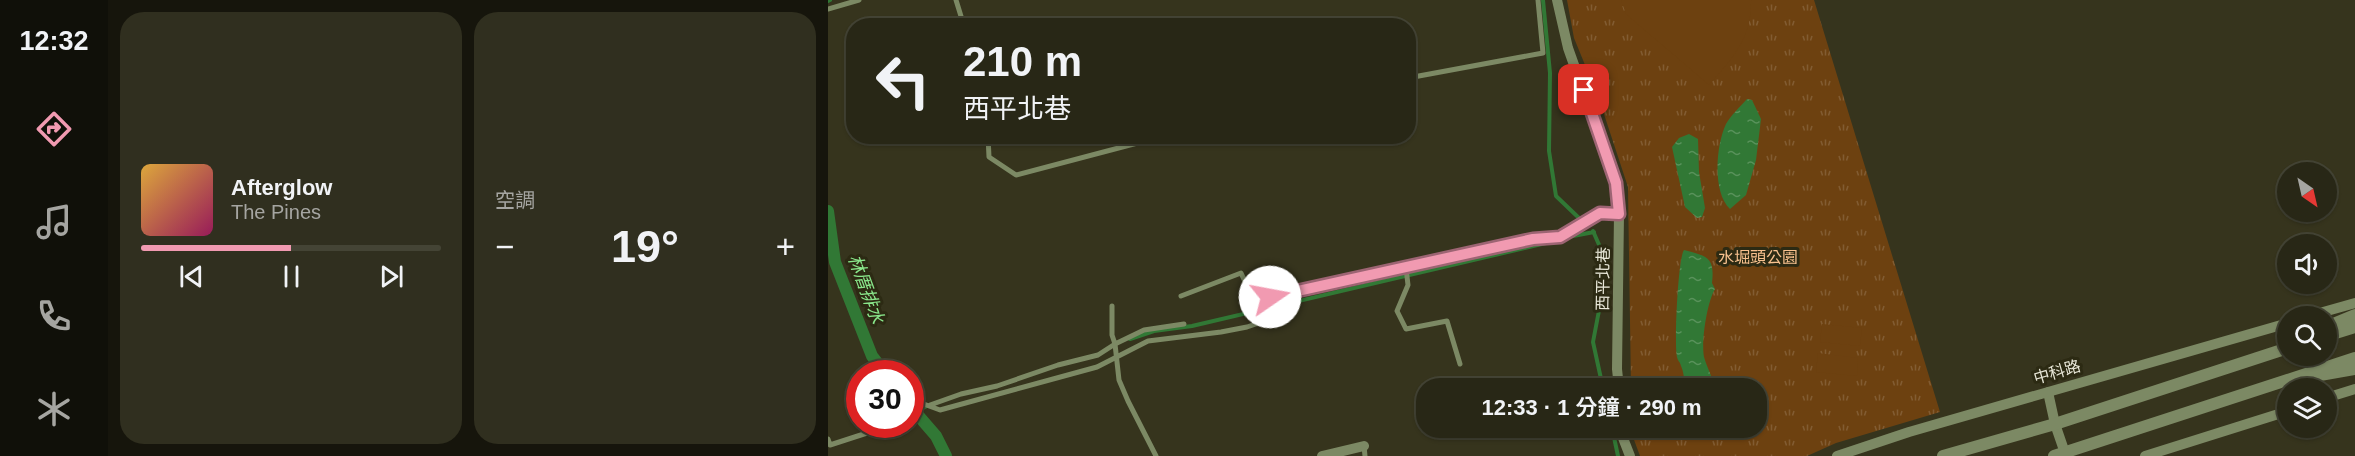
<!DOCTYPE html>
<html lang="zh-TW">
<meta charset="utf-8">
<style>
body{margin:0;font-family:Arial,"Noto Sans TC",sans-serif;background:#302f1f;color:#f1f3f6;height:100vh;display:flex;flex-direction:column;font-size:22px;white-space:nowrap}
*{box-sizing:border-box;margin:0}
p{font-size:20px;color:#a5a5a1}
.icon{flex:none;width:33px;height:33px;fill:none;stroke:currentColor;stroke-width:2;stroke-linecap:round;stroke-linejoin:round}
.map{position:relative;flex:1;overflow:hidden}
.drawer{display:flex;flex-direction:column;gap:12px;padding:12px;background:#16150c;width:720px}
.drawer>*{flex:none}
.guide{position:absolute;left:18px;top:18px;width:570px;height:126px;border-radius:24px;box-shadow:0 2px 4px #0004,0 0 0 2px #444435;background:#282716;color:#f1f3f6;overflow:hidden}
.needle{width:39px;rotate:146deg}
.tools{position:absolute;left:1449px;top:162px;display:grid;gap:12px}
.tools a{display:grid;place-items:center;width:60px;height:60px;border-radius:50%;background:#282716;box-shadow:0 2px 4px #0004,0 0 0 2px #444435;font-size:30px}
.speed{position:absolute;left:18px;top:360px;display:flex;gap:12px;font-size:30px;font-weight:700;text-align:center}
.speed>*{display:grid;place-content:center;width:78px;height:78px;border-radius:50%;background:#282716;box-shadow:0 2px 4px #0004,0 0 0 2px #444435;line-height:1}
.speed .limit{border:9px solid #d22;background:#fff;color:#111}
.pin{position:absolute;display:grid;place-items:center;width:51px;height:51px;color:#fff;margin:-26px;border-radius:12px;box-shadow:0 3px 9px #0006}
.me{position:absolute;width:66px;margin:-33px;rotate:78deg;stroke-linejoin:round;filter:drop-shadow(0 0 4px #0008)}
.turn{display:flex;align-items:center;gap:21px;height:126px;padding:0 18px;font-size:27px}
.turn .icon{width:78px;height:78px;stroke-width:2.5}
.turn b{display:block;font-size:42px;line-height:51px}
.big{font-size:45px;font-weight:600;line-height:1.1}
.drawer .tile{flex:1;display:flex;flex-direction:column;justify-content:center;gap:9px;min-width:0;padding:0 21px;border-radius:24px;background:#302f1f}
.song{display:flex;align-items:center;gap:18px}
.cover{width:72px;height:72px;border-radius:9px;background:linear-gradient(135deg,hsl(40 70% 55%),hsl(330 70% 35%))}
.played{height:6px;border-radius:3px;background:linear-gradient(90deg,#f19ab1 50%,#444435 50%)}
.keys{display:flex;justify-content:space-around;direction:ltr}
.heat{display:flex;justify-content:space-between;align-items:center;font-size:33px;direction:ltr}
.drawer .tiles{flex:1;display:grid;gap:12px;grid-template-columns:repeat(2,1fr)}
.trip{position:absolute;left:588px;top:378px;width:351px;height:60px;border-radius:24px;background:#282716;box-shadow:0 2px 4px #0004,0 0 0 2px #444435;font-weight:600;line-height:60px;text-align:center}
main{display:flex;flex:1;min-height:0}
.dock{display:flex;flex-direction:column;width:108px;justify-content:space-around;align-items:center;background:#101009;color:#a5a5a1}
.dock .icon{width:42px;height:42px}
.dock .on{color:#f19ab1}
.dock b{font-size:27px;color:#f1f3f6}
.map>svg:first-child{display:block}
</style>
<main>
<nav class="dock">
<b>12:32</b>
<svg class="icon on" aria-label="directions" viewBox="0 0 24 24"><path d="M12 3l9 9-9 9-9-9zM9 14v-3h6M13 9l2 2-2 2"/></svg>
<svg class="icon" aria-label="music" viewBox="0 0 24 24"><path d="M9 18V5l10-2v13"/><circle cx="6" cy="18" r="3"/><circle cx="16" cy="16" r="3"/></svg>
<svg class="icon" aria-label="phone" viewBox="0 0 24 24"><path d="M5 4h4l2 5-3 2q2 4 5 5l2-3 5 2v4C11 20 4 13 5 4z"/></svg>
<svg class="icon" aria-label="climate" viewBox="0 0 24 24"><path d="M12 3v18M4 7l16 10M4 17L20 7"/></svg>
</nav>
<section class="drawer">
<div class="tiles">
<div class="tile">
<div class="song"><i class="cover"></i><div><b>Afterglow</b><p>The Pines</p></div></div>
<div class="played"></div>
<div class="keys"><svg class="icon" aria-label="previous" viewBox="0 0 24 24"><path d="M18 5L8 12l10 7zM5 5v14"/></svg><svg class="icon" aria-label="pause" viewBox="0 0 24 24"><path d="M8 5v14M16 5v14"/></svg><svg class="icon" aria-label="next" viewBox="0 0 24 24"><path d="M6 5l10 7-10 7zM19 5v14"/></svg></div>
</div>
<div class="tile"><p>空調</p>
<div class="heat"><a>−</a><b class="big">19°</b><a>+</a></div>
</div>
</div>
</section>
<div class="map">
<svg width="1527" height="456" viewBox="0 0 1527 456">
<defs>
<pattern id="park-tufts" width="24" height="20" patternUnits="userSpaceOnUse" patternTransform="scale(1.5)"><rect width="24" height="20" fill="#6d4110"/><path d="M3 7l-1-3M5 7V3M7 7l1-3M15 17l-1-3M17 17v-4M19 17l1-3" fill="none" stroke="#825c32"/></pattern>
<pattern id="water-ripples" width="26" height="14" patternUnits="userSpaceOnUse" patternTransform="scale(1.5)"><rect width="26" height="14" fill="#317835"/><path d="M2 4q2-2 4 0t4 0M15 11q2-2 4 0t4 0" fill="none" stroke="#59925b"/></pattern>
</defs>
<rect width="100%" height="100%" fill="#36341d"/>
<!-- park -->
<path fill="url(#park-tufts)" d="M739 0H986L1112 412 1008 443 979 456H812L805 437 804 428H928V388H803L800 187 771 99 746 38Z"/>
<!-- pitch -->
<path fill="#6d4110" d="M793 0H923C924 38 905 58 881 85L798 14Z
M994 324 1034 328 1032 346 992 342Z
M990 353 1030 358 1029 376 988 372Z"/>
<!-- water -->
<path fill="url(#water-ripples)" d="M919 99 924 100 933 119 928 160 918 195 902 209C884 192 888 145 898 124 903 115 912 107 919 99Z
M861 134 870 139 871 172 877 208 874 217 869 218 857 207 844 147 851 138Z
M856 250C879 256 887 257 884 283L887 289C879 302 873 342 876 357 879 368 885 377 886 388H858C856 381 856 372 853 366 852 361 850 362 849 357 846 344 850 258 856 250Z"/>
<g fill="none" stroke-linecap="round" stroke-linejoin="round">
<!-- stream -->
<path stroke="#317835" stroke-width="4" d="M715 0 722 73 721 151 728 196 751 218
M0 1 2 0
M765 231 772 247 777 279 765 342 775 388
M740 237 766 232
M302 339 326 331 364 326 718 243
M88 411 99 406
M784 428 790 456"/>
<!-- canal -->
<path stroke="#317835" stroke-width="12" d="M0 211 7 262 44 356 58 374
M82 406 108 436 118 456"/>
<!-- service -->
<path stroke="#7c8964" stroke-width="5" d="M128 0 136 26
M0 9 31 0
M580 78 715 53 710 0
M160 136 161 157 188 175 336 136
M578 268 580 285 569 311 578 329 619 321 632 364
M284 306V335L287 344 291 380 300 401 328 456
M102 405 133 394 169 386 230 365 270 355 287 344 316 330 356 324
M82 410 93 403 112 410 269 367 320 341 393 332 419 327 445 318 442 297 426 301 413 273 353 296
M0 439 2 445 39 433 46 424
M536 446 537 456"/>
<!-- minor -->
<path stroke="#7c8964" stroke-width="10" d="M729 0 740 48 788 183 791 214 789 369 791 388
M442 297 705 239 732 237 772 213 791 214
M1481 316 1527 303
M1220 392 1227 424 1238 456
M1498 398 1527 389
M794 428 795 438 802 456
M494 456 536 446
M1009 456 1081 432 1460 323
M1317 456 1460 411"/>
<!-- tertiary -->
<path stroke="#7c8964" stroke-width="12" d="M1498 327 1527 315
M1498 336 1527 327
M1492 375 1527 369
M1115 456 1227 424 1460 348
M1226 456 1527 358"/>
</g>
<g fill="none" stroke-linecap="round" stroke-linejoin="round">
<defs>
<path id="route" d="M442 297 705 239 732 237 772 213 791 214 788 183 756 90"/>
</defs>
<!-- route casing -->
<use href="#route" stroke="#9d6473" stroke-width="15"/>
<!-- route -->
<use href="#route" stroke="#f19ab1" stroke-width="10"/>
</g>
<g text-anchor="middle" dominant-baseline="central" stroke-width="6" stroke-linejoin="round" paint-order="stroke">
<!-- park labels -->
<g font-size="16" fill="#f8c18e" stroke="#2c2a13">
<text x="930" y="257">水堀頭公園</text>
</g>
<!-- street labels -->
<g font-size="16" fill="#e8e7d8" stroke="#2c2a13">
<text transform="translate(775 279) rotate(-89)">西平北巷</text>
<text transform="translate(1229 372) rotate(-16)">中科路</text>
</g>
<!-- water labels -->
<g font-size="18" font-style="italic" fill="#8ae78b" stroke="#2c2a13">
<text transform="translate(38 289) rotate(70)">林厝排水</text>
</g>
</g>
</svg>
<div class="tools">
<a><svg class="needle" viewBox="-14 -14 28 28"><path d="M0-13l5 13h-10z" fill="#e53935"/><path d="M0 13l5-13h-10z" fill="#a5a5a1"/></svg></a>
<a><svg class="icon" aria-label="sound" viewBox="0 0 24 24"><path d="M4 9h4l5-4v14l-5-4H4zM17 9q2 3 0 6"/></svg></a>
<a><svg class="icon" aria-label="search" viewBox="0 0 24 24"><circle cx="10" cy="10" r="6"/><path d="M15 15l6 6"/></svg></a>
<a><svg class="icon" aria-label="layers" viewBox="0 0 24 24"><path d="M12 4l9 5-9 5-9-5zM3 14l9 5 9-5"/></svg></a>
</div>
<div class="speed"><div class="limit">30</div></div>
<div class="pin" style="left:756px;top:90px;background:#d93025"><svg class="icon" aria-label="arrive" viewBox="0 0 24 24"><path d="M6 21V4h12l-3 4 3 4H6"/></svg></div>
<svg class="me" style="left:442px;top:297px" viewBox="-20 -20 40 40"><circle r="19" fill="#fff"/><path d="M0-13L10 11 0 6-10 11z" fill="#f19ab1"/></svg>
<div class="trip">12:33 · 1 分鐘 · 290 m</div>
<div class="guide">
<div class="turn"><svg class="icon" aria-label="left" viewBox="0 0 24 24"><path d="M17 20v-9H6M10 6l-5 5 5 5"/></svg><div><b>210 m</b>西平北巷</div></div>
</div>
</div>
</main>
